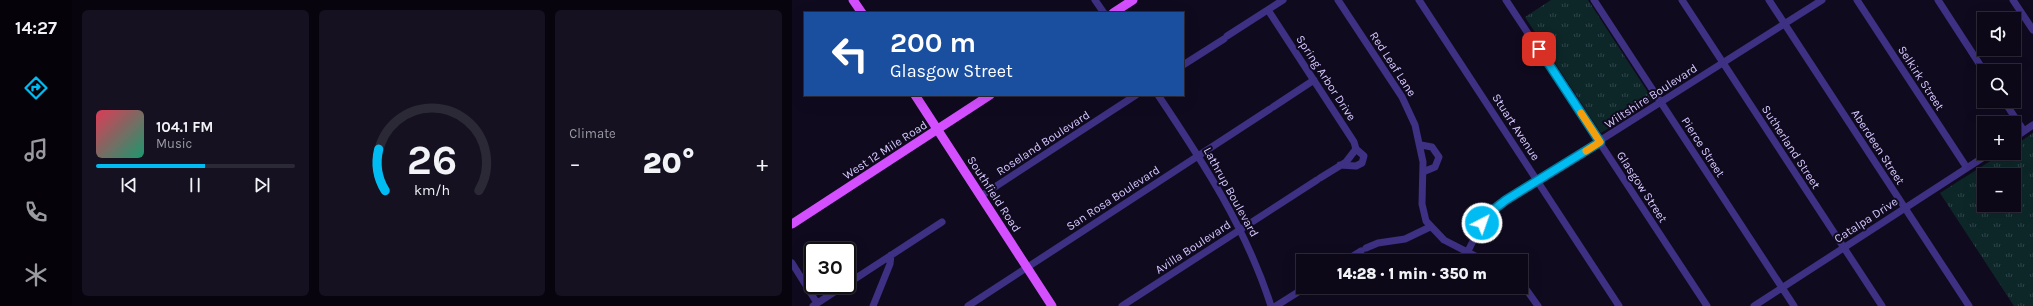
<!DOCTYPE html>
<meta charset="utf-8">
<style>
body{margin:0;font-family:Karla,sans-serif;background:#151120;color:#f1f3f6;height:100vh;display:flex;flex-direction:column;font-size:15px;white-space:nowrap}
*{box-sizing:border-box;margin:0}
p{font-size:13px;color:#9a9aa1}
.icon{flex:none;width:22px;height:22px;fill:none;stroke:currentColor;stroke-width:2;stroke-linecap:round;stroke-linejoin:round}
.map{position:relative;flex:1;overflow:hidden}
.panel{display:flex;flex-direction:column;gap:10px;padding:10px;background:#07040d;width:720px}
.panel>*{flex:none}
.top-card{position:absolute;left:12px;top:12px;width:380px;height:84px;border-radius:0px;box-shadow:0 4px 16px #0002,0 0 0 1px #2c2936;background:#1a4fa0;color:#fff;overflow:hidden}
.fabs{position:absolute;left:1185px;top:12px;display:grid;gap:8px}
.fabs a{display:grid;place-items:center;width:44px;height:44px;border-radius:0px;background:#0c0817;box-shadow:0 4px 16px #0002,0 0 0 1px #2c2936;font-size:20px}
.speed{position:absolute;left:12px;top:242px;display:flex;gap:8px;font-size:20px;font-weight:700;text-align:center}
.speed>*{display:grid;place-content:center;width:52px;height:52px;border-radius:50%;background:#0c0817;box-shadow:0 4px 16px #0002,0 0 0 1px #2c2936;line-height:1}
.speed .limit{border:2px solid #111;border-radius:6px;background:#fff;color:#111}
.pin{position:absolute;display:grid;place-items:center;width:34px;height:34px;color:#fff;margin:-17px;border-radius:8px;box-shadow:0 2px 6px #0006}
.me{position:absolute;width:44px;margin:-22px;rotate:41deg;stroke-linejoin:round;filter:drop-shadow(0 0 3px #0008)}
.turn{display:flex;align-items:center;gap:14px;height:84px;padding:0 20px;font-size:18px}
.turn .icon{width:52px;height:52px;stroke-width:2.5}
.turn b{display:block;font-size:28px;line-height:34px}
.big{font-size:30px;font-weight:800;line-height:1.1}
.panel .card{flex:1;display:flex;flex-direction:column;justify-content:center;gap:6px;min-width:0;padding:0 14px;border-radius:6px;background:#151120}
.panel .dial{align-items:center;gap:0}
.dial svg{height:104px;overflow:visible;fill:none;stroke:#2c2936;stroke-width:7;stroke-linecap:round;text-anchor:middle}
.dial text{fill:#f1f3f6;stroke:none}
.song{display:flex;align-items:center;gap:12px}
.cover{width:48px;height:48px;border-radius:6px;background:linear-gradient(135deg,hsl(350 70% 55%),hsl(160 70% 35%))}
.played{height:4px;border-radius:2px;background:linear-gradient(90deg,#00bcf3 55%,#2c2936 55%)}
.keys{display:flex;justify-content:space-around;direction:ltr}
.heat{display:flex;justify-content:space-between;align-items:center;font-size:22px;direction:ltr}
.panel .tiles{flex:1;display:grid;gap:10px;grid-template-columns:repeat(3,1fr)}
.trip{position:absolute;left:504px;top:254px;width:232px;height:40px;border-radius:0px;background:#0c0817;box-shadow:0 4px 16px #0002,0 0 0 1px #2c2936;font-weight:800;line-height:40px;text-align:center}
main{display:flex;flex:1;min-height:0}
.menu{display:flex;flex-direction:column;width:72px;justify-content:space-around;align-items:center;background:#050309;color:#9a9aa1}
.menu .icon{width:28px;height:28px}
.menu .on{color:#00bcf3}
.menu b{font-size:18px;color:#f1f3f6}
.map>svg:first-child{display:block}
</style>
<main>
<nav class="menu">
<b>14:27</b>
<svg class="icon on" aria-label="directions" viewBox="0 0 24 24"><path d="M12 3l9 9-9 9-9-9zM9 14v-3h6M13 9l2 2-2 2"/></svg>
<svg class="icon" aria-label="music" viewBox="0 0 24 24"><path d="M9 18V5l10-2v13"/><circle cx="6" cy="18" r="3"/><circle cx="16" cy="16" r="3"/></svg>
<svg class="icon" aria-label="phone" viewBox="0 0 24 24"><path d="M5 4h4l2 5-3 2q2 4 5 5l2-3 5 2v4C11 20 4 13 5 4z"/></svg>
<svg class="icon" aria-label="climate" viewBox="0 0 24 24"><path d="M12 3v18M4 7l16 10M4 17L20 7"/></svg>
</nav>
<section class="panel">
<div class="tiles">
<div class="card">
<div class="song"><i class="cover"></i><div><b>104.1 FM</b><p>Music</p></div></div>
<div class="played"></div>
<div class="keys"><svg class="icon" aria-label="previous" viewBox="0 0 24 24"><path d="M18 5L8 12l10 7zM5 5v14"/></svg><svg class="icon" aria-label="pause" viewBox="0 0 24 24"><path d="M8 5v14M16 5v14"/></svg><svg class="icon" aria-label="next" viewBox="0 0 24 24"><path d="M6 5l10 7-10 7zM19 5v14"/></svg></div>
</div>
<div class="card dial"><svg viewBox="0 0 100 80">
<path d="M14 69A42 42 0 1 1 86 69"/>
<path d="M14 69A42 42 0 0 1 9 37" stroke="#00bcf3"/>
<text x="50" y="56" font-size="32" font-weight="700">26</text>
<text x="50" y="72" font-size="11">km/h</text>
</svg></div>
<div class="card"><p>Climate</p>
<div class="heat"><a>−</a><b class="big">20°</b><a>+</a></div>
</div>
</div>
</section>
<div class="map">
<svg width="1241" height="306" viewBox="0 0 1241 306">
<defs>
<pattern id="park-tufts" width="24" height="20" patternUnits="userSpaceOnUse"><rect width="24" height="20" fill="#0d2729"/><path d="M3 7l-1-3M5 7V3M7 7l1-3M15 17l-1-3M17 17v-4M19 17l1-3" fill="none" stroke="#2f4549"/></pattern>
</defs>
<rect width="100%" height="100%" fill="#100a1f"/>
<!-- park -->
<path fill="url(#park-tufts)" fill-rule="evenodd" d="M759 0H796L861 100 809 133 733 17Z
M1241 133V306H1222L1148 193 1211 153H1222V146ZM1192 175H1222V205H1192Z"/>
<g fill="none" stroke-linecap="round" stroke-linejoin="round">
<!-- minor -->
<path stroke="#3e3082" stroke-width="7" d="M303 0 312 13
M546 0 610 97 623 125 631 162 630 204 634 221 652 240 693 261
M627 0 827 306
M714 0 915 306
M802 0 1002 306
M890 0 1090 306
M977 0 1177 306
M1065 0 1175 168
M1146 0 1192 71
M1221 0 1241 30
M476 10 562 142 564 149
M435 36 491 0
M391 65 432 39
M366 95C411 162 454 228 479 306
M1212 101 1232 131
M481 107 522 80
M1222 138 1241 125
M629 145 640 147 647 157 643 167 631 172
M548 165 564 166 570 163 572 156 564 149
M528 178 554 162 564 149
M189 196 344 95
M574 248 586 243 613 239 638 227
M675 253 690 223 706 205 1030 0
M553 261 569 251
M0 263 25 303
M729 282 746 306
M55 284 150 222
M21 306 53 285
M81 306 98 264 99 255
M176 306 478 109
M330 306 525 180
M484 306 514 287
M962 306 1198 153"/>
<!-- major -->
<path stroke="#d44fff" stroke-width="9" d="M61 0 70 13
M321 13 341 0
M123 95 260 306
M0 224 198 95"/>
</g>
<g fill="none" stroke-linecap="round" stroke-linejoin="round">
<defs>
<path id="route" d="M690 223 701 210 714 200 808 142 747 49"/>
</defs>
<!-- route casing -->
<use href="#route" stroke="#007a9e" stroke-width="10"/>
<!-- route -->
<use href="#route" stroke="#00bcf3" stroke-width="7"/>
<!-- slow -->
<path stroke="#f59e0b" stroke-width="7" d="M789 113 808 142 794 151"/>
</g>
<g text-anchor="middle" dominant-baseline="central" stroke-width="4" stroke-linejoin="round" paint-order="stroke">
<!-- street labels -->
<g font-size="12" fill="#d5c8ff" stroke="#100a1f">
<text transform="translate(601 64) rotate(57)">Red Leaf Lane</text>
<text transform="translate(534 78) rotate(57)">Spring Arbor Drive</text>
<text transform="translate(1129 78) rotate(57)">Selkirk Street</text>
<text transform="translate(859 96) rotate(-33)">Wiltshire Boulevard</text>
<text transform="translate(724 127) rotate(57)">Stuart Avenue</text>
<text transform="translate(251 143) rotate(-33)">Roseland Boulevard</text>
<text transform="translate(911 147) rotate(57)">Pierce Street</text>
<text transform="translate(999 147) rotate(57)">Sutherland Street</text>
<text transform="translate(1086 147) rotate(57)">Aberdeen Street</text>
<text transform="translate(93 150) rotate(-33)">West 12 Mile Road</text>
<text transform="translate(850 187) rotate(57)">Glasgow Street</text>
<text transform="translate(439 192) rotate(61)">Lathrup Boulevard</text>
<text transform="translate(202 194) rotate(57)">Southfield Road</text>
<text transform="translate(321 198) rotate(-33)">San Rosa Boulevard</text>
<text transform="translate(1074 220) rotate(-33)">Catalpa Drive</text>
<text transform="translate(401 247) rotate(-33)">Avilla Boulevard</text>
</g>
</g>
</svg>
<div class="fabs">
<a><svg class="icon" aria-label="sound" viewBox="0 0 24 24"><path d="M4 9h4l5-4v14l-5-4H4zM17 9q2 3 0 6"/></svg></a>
<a><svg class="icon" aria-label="search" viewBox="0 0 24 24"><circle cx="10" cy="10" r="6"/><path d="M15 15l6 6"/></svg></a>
<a>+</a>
<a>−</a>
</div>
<div class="speed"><div class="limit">30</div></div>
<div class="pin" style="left:747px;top:49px;background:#d93025"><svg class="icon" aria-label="arrive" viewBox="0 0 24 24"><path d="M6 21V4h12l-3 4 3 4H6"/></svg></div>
<svg class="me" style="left:690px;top:223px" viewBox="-20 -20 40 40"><circle r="17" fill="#00bcf3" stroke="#fff" stroke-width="3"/><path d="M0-11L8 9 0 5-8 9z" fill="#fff"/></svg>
<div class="trip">14:28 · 1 min · 350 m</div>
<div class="top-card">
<div class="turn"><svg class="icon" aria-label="left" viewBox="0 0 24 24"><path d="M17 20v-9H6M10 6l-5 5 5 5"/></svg><div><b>200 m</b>Glasgow Street</div></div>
</div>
</div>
</main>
